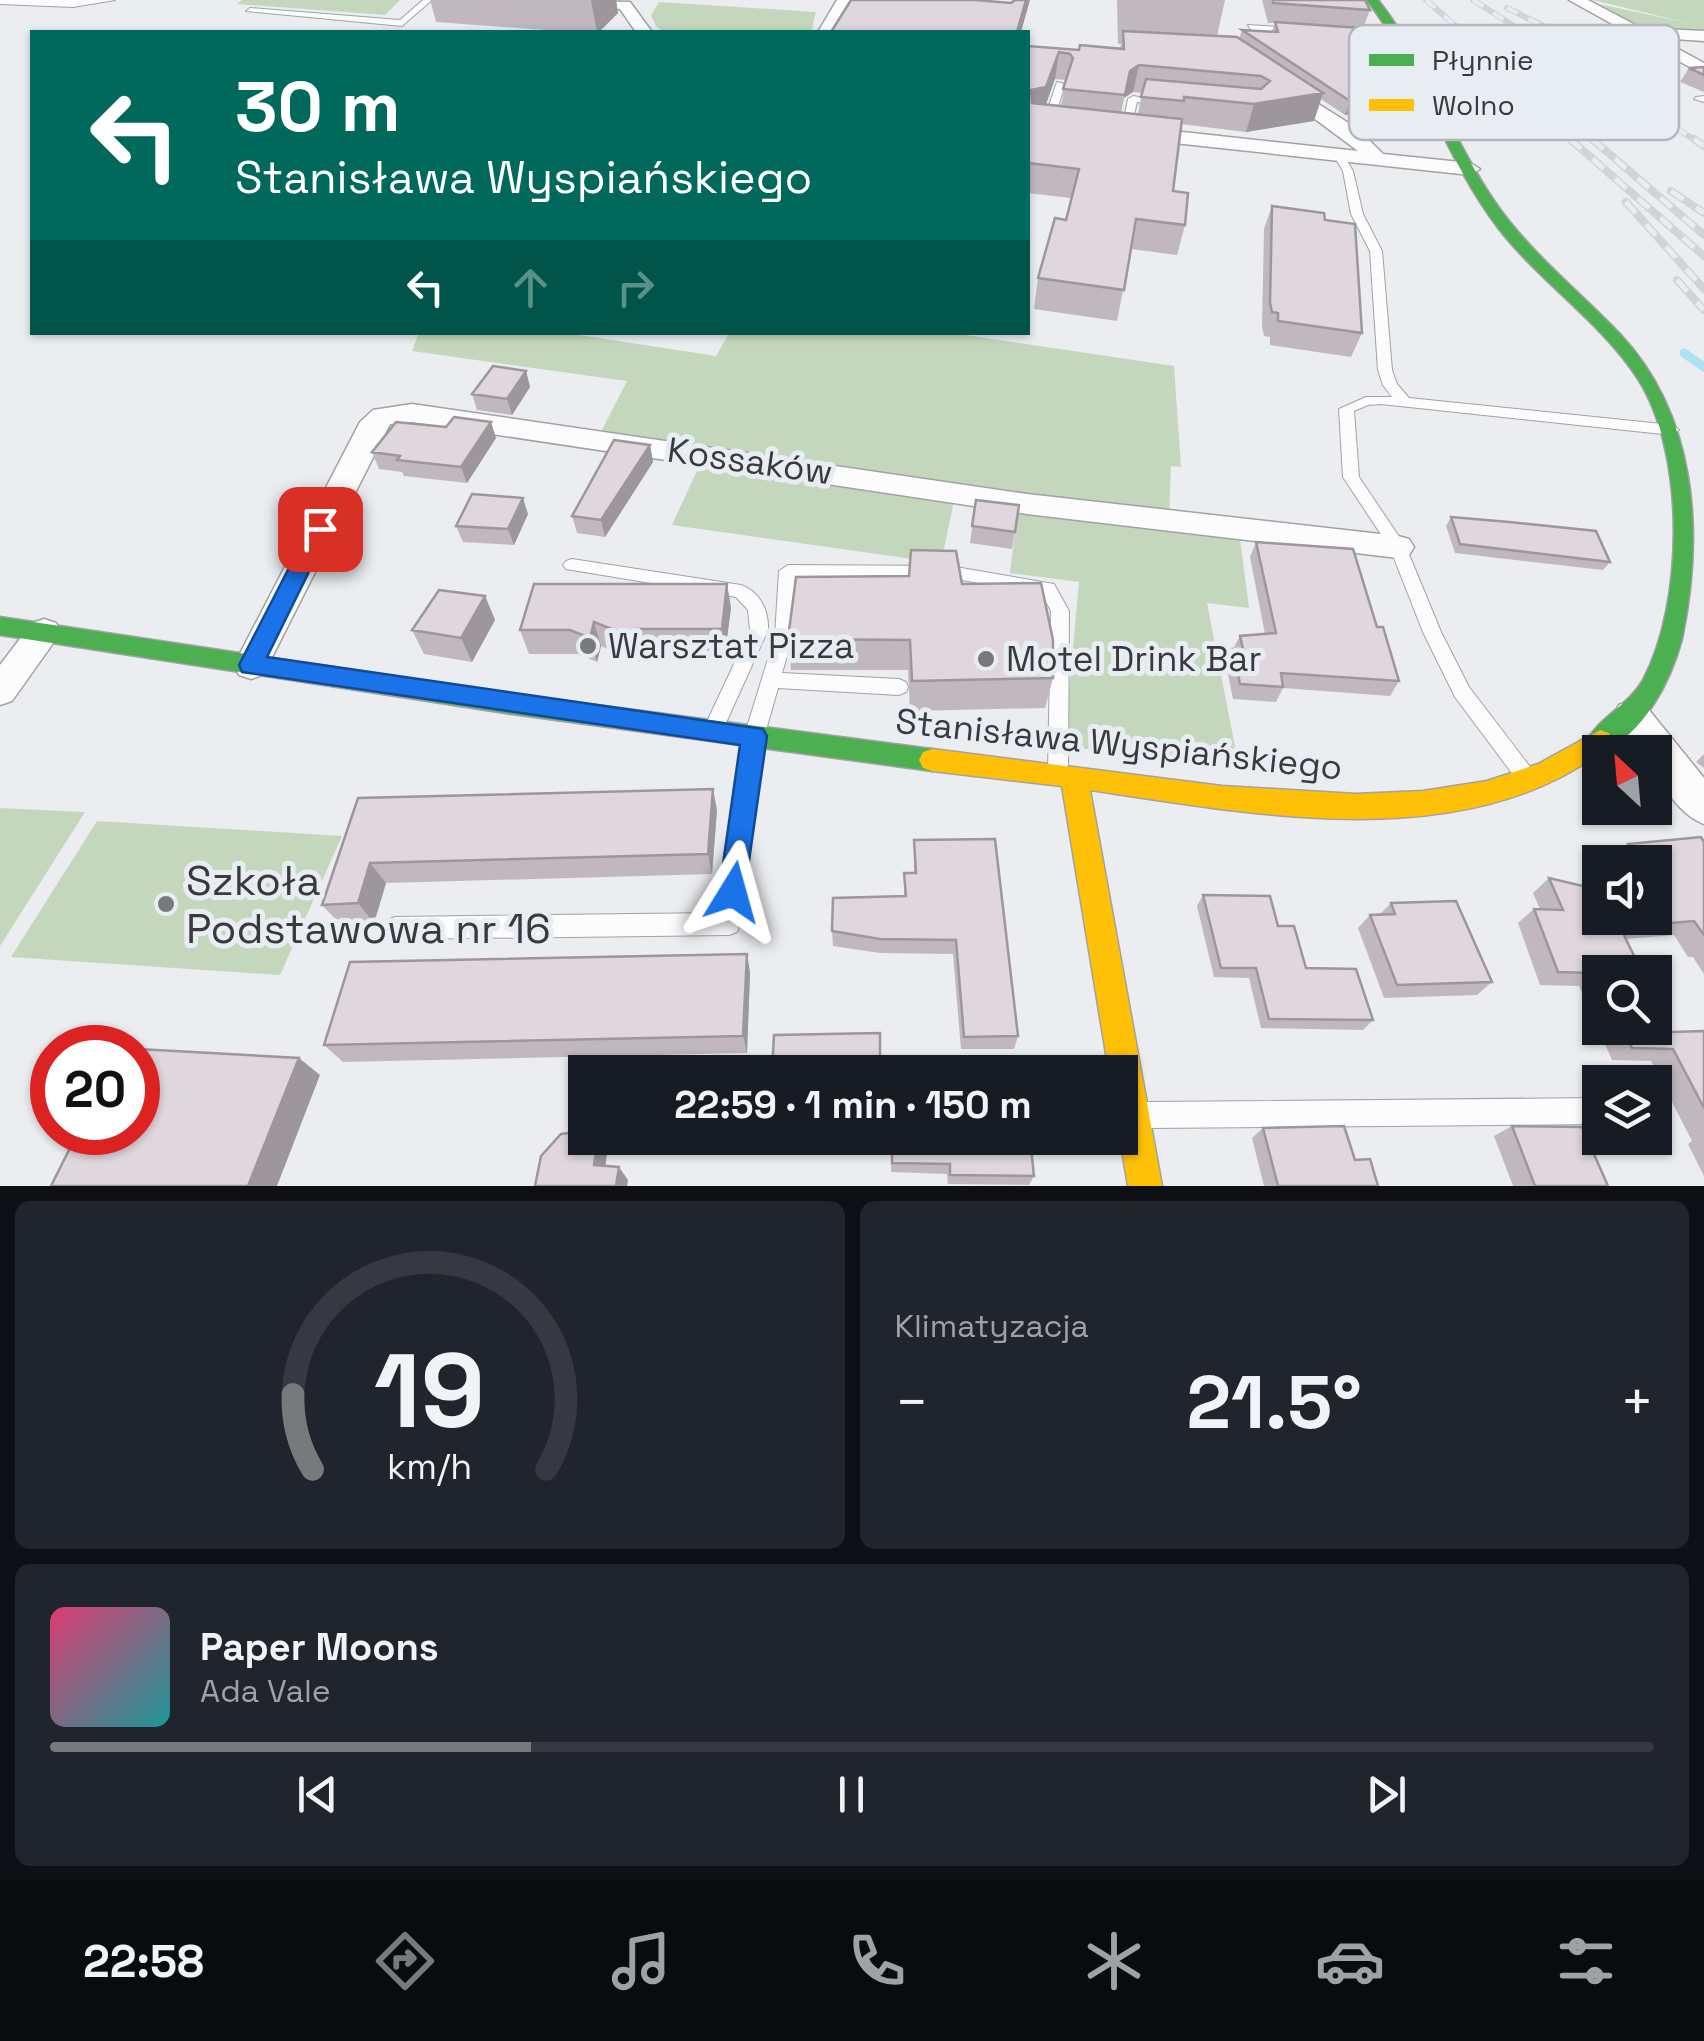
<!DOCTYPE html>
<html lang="pl">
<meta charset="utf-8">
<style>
body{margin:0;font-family:"Space Grotesk",sans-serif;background:#20242c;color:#f1f3f6;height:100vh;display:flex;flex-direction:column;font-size:38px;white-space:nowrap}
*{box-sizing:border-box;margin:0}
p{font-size:32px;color:#9ea1a6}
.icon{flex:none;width:55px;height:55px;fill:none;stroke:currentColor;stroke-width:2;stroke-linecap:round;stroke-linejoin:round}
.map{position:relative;height:1186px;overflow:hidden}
.panel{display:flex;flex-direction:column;gap:15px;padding:15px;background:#0d0f14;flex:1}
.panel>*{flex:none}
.hud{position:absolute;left:30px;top:30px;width:1000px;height:305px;border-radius:0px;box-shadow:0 2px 8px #0004;background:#00695c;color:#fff;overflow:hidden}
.needle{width:65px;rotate:334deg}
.controls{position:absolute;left:1582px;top:735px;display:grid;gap:20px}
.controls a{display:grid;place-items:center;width:90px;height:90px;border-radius:0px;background:#171b24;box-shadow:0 2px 8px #0004;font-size:50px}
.speed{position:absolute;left:30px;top:1025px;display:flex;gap:20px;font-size:50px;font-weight:700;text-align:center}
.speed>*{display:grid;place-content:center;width:130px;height:130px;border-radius:50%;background:#171b24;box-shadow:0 2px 8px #0004;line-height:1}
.speed .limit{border:15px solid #d22;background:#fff;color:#111}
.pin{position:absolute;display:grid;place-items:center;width:85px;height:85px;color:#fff;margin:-42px;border-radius:20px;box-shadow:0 5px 15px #0006}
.me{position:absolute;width:110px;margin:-55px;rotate:8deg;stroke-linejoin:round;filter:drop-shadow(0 0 8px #0008)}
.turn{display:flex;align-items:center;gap:35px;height:210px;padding:0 40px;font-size:45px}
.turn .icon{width:130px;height:130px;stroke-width:2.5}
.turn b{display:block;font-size:70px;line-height:85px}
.lanes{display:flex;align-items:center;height:95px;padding:0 40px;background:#0003;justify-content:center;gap:50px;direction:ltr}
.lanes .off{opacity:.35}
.big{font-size:75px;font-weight:800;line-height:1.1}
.panel .card{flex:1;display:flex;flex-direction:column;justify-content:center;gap:15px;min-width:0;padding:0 35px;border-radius:15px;background:#20242c}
.panel .dial{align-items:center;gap:0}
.dial svg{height:260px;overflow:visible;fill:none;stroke:#363941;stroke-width:7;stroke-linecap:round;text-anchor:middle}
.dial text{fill:#f1f3f6;stroke:none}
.song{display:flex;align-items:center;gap:30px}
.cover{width:120px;height:120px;border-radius:15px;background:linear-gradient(135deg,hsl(340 70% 55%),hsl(180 70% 35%))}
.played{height:10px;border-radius:5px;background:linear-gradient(90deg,#77797b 30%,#363941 30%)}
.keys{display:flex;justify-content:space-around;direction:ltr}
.heat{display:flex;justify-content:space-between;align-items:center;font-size:55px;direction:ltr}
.panel .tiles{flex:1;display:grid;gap:15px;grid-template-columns:1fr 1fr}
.card:last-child{grid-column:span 2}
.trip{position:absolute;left:568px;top:1055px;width:570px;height:100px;border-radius:0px;background:#171b24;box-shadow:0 2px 8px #0004;font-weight:800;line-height:100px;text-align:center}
.tab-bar{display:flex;height:160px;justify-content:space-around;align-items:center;background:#090b0e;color:#9ea1a6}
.tab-bar .icon{width:70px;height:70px}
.tab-bar .current{color:#77797b}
.tab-bar b{font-size:45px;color:#f1f3f6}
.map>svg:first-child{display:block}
</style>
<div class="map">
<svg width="1704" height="1186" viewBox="0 0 1704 1186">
<rect width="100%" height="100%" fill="#ebedf0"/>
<!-- green -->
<path fill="#c4d7bd" d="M242 0H400L385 15 237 4Z
M1593 0H1704V32L1638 26 1599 4 1688 23Z
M659 2 816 12 811 32H664L656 26 651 15Z
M419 332 566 333 716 356 729 333 945 332 1174 366 1181 467 1171 466 1169 516 600 434 627 381 412 351Z
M702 460 955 496 941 563 672 525Z
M1018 506 1240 539 1249 608 1207 603 1238 762 1064 747 1079 582 1010 573Z
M0 808 85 812 0 946Z
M97 821 342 836 280 975 11 957Z"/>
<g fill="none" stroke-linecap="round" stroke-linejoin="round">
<!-- stream -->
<path stroke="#ade3f1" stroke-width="9" d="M1684 353 1704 367"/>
<defs>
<path id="lane" d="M0 0H115L73 7 0 4Z
M423 0H432L402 26 246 11 250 8 400 20Z
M1248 25 1295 28 1299 31 1295 34 1251 30Z
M1057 82 1065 84 1053 123 1048 126 1043 123Z
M1133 96 1169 102 1164 105 1137 102 1130 132 1121 134 1128 99Z
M1704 96V102L1694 99 1696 97Z
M1339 153 1343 154 1353 171 1363 214 1382 251 1392 370 1397 384 1409 398 1672 425 1679 430 1672 435 1381 404 1368 405 1354 411 1359 477 1406 547 1441 632 1469 687 1534 772 1537 778 1534 784 1527 787 1520 784 1455 697 1423 632 1390 548 1343 477 1339 409 1366 397H1392L1383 385 1378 370 1370 251 1351 214 1343 171 1334 156Z
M572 559 741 585C760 592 769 610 768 630L720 736 713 738 706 736 703 730 750 630 748 610 736 597 566 569 563 565 566 561Z
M788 565 950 566 1054 584 1069 611 1068 774 1065 780 1058 783 1051 780 1048 774 1051 611 1042 594 950 578 796 577 793 636 782 673 899 679 906 682 908 687 906 692 899 695 778 688 764 737 740 924 737 932 729 935 395 939 387 936 384 928 387 920 395 917 719 913 744 737 775 636 779 571Z
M1596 1098 1600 1100V1122L1596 1124 1148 1128 1139 1124 1135 1115 1139 1106 1148 1102Z"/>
<path id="street" d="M536 0 630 2 652 32H636L620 9 544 5Z
M837 0H853L834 32H818Z
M1569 0H1588L1641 28 1704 31V41L1658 38 1704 63V75Z
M1282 81 1358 129 1383 154 1470 163 1480 169 1470 175 1137 139 1127 133 1137 127 1358 151 1276 90V82Z
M412 404 1027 494 1398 536 1409 539 1414 547 1409 555 1398 558 1027 514 412 422 390 424 263 675 251 679 239 675 234 665 360 422 373 410Z
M44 619 56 623 61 632 12 701 0 705V665L32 623Z
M1632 700 1645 705 1704 778V824C1678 814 1655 780 1655 752H1640L1614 715 1619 705Z"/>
<path id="fast" d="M1367 0H1378C1426 60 1451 138 1495 202 1530 253 1578 290 1620 334 1697 416 1704 533 1682 639 1671 680 1643 737 1600 752L1591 749 1587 741C1599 717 1629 705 1643 680 1684 603 1686 454 1638 379 1601 322 1541 283 1499 229 1445 159 1420 70 1367 0Z
M0 617 512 694 932 749 941 752 945 760 941 768 932 771 512 714 0 635Z"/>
<path id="slow" d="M1600 730 1609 733 1613 741 1609 749C1593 758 1575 770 1557 779 1419 848 1235 811 1090 790L1162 1186H1128L1120 1138V1072H1109L1062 786 932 771 923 768 919 760 923 752 932 749 1222 786 1356 794 1423 791 1487 781 1538 764Z"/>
</defs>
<!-- lane casing -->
<use href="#lane" stroke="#a1a2a4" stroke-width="2"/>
<!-- street casing -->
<use href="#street" stroke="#a1a2a4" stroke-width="3"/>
<!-- fast casing -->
<use href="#fast" stroke="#a1a2a4" stroke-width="3"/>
<!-- slow casing -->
<use href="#slow" stroke="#a1a2a4" stroke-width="3"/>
<!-- lane -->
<use href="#lane" fill="#fcfcfd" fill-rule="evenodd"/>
<!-- street -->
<use href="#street" fill="#fcfcfd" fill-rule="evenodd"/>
<!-- fast -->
<use href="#fast" fill="#4caf50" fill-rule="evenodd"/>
<!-- slow -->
<use href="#slow" fill="#ffc107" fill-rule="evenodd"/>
<defs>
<path id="rail-far1" d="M1426 0 1458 28 1513 90 1573 142
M1473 0 1698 142
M1507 8 1584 46 1663 93
M1555 108 1595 142"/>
<path id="rail" d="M1570 139 1704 256
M1592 139 1704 235
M1694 139 1704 146
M1671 191 1704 213
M1626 202 1704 289
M1677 280 1704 310"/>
</defs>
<!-- rail-far1 casing -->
<use href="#rail-far1" stroke="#d2d3d4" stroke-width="6"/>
<!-- rail casing -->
<use href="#rail" stroke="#d2d3d4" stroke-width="8"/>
<!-- rail-far1 -->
<use href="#rail-far1" stroke="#e8edf3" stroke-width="4" stroke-dasharray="12" stroke-linecap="butt"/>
<!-- rail -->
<use href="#rail" stroke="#e8edf3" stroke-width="5" stroke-dasharray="15" stroke-linecap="butt"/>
</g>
<!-- wall -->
<path fill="#c1b8bf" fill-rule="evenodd" d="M430 0H616L618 13 599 32H573L436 22Z
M1117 0H1225L1217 36 1239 39 1242 30 1272 32 1275 23H1268L1262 0H1365L1370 10 1363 28 1423 117 1417 131 1384 136 1352 114 1345 115 1321 99 1314 121 1246 132 1181 124 1173 191 1185 225 1177 255 1131 249 1117 321 1034 309 1038 278 1066 220 1071 198 1028 193V46L1079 50 1120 48 1121 44H1118ZM1055 79 1066 80 1061 106 1046 104ZM1133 92 1142 93 1138 114 1121 113 1124 98Z
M1704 67V92L1680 82 1689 68Z
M1272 206 1325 220 1362 333 1351 357 1270 345V337L1264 336 1262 327 1264 229Z
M526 371 530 387 512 415 477 410 472 394Z
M496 438 467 483 404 476 402 472 379 469 372 452Z
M650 445 653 462 605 537 577 533 572 516Z
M976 500 1019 505 1012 549 970 543Z
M528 514 514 545 463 542 456 526Z
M1451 517 1610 562 1603 570 1455 553 1446 526Z
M1256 542 1377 627 1399 681 1390 696 1283 688 1276 702 1233 699 1226 664 1233 649 1240 636 1265 634 1250 557Z
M727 584 731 608 725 653H641L640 662 601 646 597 662 578 654H529L520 630Z
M962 584 1053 678 1045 708 910 711 908 670H791L788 639Z
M485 596 495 620 472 662 424 654 412 630Z
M1704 754V768L1696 762Z
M358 798 717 810 712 874 386 883 374 923 340 924 322 905Z
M914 840 1018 1036 1014 1049H961L953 954 880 953 833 946 832 931 904 896V873H914Z
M1704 842V974L1693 957H1688L1674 935 1625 939 1600 972V1028H1655L1671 1032 1704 1031V1176L1688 1144 1692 1141 1651 1061 1612 1060 1579 986 1540 985 1518 923 1534 909H1540L1533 893 1549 878 1655 918V862H1612L1610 859 1628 844Z
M1203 895 1278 926 1306 968 1373 1020 1363 1030 1261 1028 1249 978 1214 977 1197 906Z
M1391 903 1492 982 1477 995 1384 998 1358 928 1370 915 1380 914Z
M747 954 750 973 747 1053 343 1062 324 1045Z
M1512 1126 1608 1186H1513L1494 1136Z
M1263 1128 1355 1160 1378 1186H1264L1252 1138Z
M891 1138H1030L1034 1176 1029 1185 948 1184 947 1174 891 1172Z"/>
<!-- shaded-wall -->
<path fill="#9d969b" d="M591 0H616L618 13 599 32H597Z
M1026 0H1030L1021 32H1017Z
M1059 52 1055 79 1042 115 1028 118 1031 90Z
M1139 65 1133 92 1124 98 1130 71Z
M1323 93 1314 121 1246 132 1254 104Z
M1357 100 1352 114 1345 115 1350 101Z
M1423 117 1417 131 1384 136 1390 121Z
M526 371 530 387 512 415 507 399Z
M491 422 496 438 467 483 461 467Z
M650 445 653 462 605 537 601 520Z
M523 498 528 514 514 545 508 529Z
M727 584 731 608 725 653 722 629Z
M485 596 495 620 472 662 461 638Z
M594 622 601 646 597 662 590 638Z
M635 629 641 653 640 662 634 638Z
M713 789 717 810 712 874 708 854Z
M370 863 386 883 374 923 358 903Z
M747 954 750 973 747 1053 743 1036Z
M299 1058 320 1075 277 1186H248Z
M598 1138H604L608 1145 604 1178 594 1165Z
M619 1167 628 1180 627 1186H616Z"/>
<!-- building -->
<path fill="#e0d6de" stroke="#9d969b" stroke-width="2.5" d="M851 0H975L1011 3 1015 0H1026L1017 32H831Z
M1273 0H1365L1370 10 1273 3Z
M1275 22 1375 29 1423 117 1390 121 1357 100 1350 101 1242 30 1278 32Z
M1123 31 1237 37 1323 93 1254 104 1184 97V101L1141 97 1146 79 1261 89 1270 81 1261 76 1139 65 1130 71 1125 95 1063 89 1073 58 1070 54 1059 52 1046 87 1031 90 1032 103 1182 119 1173 191 1188 193 1185 225 1136 219 1124 290 1038 278 1055 218 1066 220 1079 169 1028 163V46L1079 50 1080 45 1124 49Z
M1704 67V75L1689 68Z
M1272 206 1324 213 1325 220 1355 224 1362 333 1278 321V313L1272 312 1270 303Z
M493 366 526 371 507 399 472 394Z
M454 417 491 422 461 467 397 460 400 456 372 452 396 422 446 427Z
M614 440 650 445 601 520 572 516Z
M472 494 523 498 508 529 456 526Z
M976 500 1019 505 1015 532 972 526Z
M1451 517 1509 522 1596 531 1610 562 1460 544Z
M1256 542 1353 549 1377 627H1383L1399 681 1281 673 1283 687 1240 684 1233 649H1243L1240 636 1276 633Z
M911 550 956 551 962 584 1041 583 1053 640V678L912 681 910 640 788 639 796 577 909 576Z
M534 584H727L722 629H635L634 638 594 622 590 638 570 630H520Z
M439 590 485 596 461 638 412 630Z
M713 789 708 854 370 863 358 903 322 905 358 798Z
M1701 837 1704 842V935L1694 921 1620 927 1642 972H1600V977L1598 973 1558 972 1534 909 1563 910 1549 878 1600 890V918H1655V862H1640L1628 844Z
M995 839 1018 1036 964 1037 956 940 880 939 832 931 833 898 906 896 904 873H916L914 840Z
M1203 895 1270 896 1278 926H1294L1306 968 1356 969 1373 1020 1269 1019 1256 968H1221Z
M1456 901 1492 982 1397 985 1370 915 1395 914 1391 903Z
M747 954 743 1036 324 1045 350 962Z
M1655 1000 1671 1032 1704 1031V1108L1673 1049 1632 1048 1623 1028H1655Z
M880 1033V1072H772L774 1035Z
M138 1049 299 1058 248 1186H51L78 1132H138Z
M1344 1126 1355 1160 1370 1159 1378 1186H1278L1263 1128Z
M1512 1126 1582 1127 1608 1186H1535Z
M585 1131V1138H598L594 1165 619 1167 616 1186H535L541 1156 561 1134Z
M892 1138H1030L1034 1176 950 1175V1164L892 1163Z"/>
<!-- route -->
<path fill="#1a73e8" stroke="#114b97" stroke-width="2.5" d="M320 521 330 529 267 657 763 729 767 736 743 902 733 906 723 902 719 892 740 745 242 672 239 665 309 529Z"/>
<!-- markers -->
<g fill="#77797b" stroke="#e8edf3" stroke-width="4">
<circle cx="588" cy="646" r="10"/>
<circle cx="986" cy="659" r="10"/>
<circle cx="166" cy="904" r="10"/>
</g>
<g text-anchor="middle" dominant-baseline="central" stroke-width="10" stroke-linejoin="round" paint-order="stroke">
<!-- street labels -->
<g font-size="35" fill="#383a3c" stroke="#e8edf3">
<text transform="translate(750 461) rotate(8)">Kossaków</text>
<text transform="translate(1119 744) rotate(6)">Stanisława Wyspiańskiego</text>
</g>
<!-- poi labels -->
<g font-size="35" fill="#383a3c" stroke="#e8edf3" text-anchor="start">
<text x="608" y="646">Warsztat Pizza</text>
<text x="1006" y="659">Motel Drink Bar</text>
</g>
<!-- near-poi labels -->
<g font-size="42" fill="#383a3c" stroke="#e8edf3" text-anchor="start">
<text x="186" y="880">Szkoła<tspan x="186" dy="48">Podstawowa nr 16</tspan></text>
</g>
</g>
<!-- legend -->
<rect x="1349" y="25" width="330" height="115" rx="15" fill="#e8edf3" stroke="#b3b7bc" stroke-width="2.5"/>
<rect x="1369" y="54" width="45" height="12" fill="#4caf50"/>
<rect x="1369" y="99" width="45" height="12" fill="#ffc107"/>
<g font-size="28" fill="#383a3c">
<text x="1432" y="70">Płynnie</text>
<text x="1432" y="115">Wolno</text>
</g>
</svg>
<div class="controls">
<a><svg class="needle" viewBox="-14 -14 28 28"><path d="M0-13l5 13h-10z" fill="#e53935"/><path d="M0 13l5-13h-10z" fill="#9ea1a6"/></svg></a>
<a><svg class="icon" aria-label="sound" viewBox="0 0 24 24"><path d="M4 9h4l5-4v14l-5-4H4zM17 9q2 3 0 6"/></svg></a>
<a><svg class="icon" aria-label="search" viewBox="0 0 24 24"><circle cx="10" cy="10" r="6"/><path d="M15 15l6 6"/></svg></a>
<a><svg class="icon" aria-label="layers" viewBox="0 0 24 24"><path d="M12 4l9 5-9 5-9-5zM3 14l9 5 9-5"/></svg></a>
</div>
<div class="speed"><div class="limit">20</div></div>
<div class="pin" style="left:320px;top:529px;background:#d93025"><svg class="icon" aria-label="arrive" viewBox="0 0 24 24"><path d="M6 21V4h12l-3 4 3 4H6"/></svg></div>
<svg class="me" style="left:733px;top:892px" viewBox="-20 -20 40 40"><path d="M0-17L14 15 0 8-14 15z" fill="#1a73e8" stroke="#fff" stroke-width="4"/></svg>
<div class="trip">22:59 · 1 min · 150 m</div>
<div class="hud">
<div class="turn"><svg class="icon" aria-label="left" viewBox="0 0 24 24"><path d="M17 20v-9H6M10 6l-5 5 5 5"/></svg><div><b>30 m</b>Stanisława Wyspiańskiego</div></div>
<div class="lanes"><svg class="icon" aria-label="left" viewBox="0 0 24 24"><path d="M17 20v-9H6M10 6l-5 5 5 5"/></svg><svg class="icon off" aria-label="ahead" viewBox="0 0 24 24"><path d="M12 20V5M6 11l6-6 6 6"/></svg><svg class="icon off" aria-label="right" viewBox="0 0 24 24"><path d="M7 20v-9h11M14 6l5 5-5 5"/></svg></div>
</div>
</div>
<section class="panel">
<div class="tiles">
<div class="card dial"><svg viewBox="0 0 100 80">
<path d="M14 69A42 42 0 1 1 86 69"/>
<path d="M14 69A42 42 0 0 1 8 46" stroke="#77797b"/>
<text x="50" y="56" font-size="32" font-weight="700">19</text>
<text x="50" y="72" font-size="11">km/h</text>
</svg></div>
<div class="card"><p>Klimatyzacja</p>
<div class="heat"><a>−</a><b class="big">21.5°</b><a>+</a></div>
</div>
<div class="card">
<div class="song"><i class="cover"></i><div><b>Paper Moons</b><p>Ada Vale</p></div></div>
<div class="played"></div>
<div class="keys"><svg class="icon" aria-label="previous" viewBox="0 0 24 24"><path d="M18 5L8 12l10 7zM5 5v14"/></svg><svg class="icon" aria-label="pause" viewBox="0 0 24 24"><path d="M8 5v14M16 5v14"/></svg><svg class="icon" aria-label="next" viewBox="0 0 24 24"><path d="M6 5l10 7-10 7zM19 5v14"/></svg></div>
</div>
</div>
</section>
<nav class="tab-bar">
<b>22:58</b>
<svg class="icon current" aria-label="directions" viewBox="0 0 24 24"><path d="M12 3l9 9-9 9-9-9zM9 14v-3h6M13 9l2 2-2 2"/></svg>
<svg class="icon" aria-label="music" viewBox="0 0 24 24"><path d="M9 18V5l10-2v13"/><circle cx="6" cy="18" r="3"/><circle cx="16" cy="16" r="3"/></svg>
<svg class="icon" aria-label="phone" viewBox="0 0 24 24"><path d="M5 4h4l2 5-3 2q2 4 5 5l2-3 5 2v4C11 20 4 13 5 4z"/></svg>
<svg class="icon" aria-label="climate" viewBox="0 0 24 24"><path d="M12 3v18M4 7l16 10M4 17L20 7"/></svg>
<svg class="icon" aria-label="car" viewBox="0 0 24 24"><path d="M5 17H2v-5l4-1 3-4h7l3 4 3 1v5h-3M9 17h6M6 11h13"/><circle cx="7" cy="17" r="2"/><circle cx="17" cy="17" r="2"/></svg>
<svg class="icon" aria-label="filters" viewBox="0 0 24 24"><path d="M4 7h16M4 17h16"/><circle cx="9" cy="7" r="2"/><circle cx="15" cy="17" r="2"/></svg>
</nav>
